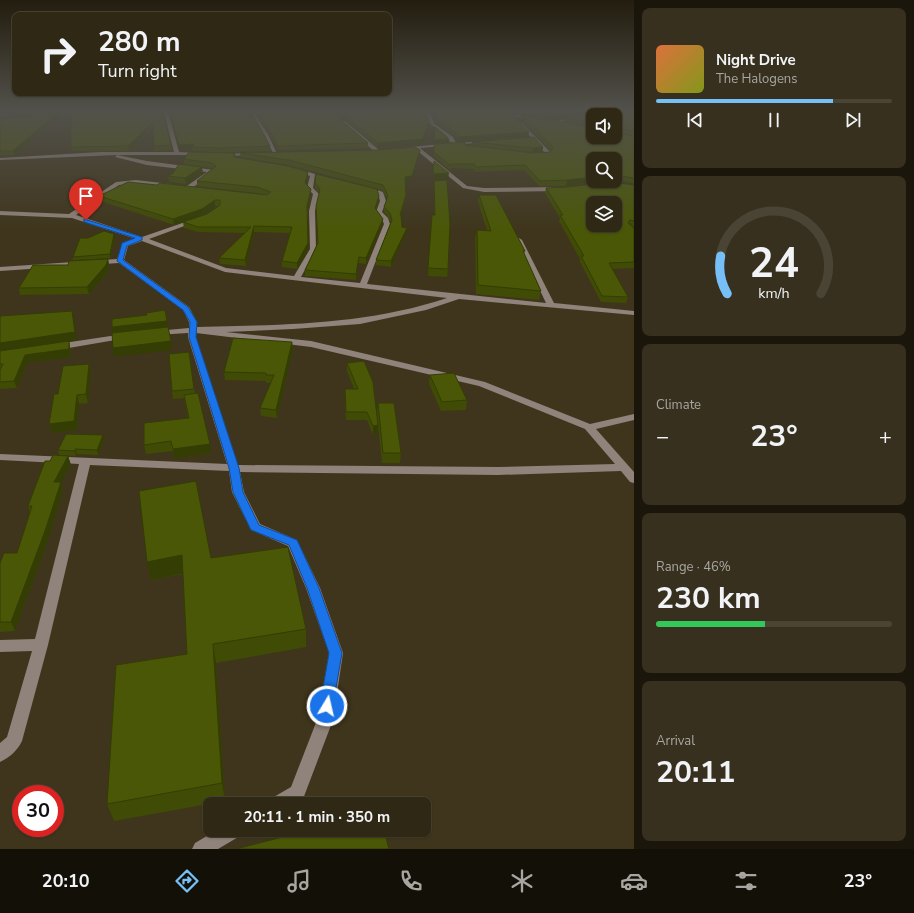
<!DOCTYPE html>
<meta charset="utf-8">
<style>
body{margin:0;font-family:"Nunito Sans",sans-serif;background:#37301e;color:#f1f3f6;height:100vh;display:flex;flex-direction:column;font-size:15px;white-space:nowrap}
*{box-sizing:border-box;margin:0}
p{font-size:13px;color:#a7a6a0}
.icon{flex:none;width:22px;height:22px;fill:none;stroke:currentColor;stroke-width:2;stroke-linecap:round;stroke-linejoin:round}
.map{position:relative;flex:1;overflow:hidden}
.drawer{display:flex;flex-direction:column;gap:8px;padding:8px;background:#1a160c;width:280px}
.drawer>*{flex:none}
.top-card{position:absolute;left:12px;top:12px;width:380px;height:84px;border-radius:8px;box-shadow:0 1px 3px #0004,0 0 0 1px #4a4434;background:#2f2815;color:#f1f3f6;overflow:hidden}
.tools{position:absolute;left:586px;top:108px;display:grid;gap:8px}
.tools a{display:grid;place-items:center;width:36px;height:36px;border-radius:8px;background:#2f2815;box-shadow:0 1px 3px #0004,0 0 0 1px #4a4434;font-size:20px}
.speed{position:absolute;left:12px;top:785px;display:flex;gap:8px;font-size:20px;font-weight:700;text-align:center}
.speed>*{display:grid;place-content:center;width:52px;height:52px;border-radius:50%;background:#2f2815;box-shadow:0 1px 3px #0004,0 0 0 1px #4a4434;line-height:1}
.speed .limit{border:6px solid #d22;background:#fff;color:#111}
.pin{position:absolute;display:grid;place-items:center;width:34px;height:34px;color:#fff;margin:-41px -17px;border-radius:50% 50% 50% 0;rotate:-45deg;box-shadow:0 0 4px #0007}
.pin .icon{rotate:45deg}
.me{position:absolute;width:44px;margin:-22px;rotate:9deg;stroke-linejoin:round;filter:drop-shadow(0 0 3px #0008)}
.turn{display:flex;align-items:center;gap:14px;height:84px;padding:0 20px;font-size:18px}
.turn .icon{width:52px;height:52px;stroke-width:2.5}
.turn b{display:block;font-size:28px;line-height:34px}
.big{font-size:30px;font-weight:700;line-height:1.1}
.drawer .card{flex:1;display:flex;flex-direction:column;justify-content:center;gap:6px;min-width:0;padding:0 14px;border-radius:8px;background:#37301e}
.drawer .dial{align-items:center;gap:0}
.dial svg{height:104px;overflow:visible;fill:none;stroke:#4a4434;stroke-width:7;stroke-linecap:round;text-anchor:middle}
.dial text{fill:#f1f3f6;stroke:none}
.song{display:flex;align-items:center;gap:12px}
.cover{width:48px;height:48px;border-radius:6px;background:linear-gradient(135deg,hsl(20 70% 55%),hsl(70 70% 35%))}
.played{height:4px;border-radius:2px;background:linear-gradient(90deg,#76c0f7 75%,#4a4434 75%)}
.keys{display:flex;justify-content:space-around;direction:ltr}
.heat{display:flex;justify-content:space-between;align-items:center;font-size:22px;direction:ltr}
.charge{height:6px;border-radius:3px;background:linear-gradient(90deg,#34c759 46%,#4a4434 0)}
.trip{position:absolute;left:203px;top:797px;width:228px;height:40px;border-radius:8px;background:#2f2815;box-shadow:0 1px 3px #0004,0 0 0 1px #4a4434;font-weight:700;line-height:40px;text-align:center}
.dock{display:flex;height:64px;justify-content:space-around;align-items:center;background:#131008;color:#a7a6a0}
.dock .icon{width:28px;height:28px}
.dock .active{color:#76c0f7}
.dock b{font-size:18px;color:#f1f3f6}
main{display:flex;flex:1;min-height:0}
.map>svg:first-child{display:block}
</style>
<main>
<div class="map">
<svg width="634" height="849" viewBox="0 0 634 849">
<rect width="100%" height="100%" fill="#3f351c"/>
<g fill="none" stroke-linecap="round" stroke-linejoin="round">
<!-- minor -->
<path fill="#8f837b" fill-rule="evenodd" d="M164 112H168L179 152 200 153 202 155H117L147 161 214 170V172L192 188 198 189V191L184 188 207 172 147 165 115 157 117 155 0 160V158L100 152H174Z
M225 112 254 113 268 134 277 154 273 153 264 134 252 115H231Z
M426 112H431L429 113 435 124 453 137 456 143 485 141 487 142 420 148 467 186 484 188 558 187 561 189 558 191 484 192 463 188 415 149H404L402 148 451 143C450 142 449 140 448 138 441 129 425 126 426 112Z
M492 112H501L535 119 533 120Z
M587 112H594L555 124 551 123Z
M341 121H345L379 150V152H375L341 123Z
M518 123H522L551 153V155L536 156V154L545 153Z
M256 153 254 155 222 156 220 155 222 154Z
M296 168 315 174 313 188 319 194 315 211 316 249 301 277 360 283 384 224 382 219 376 212 380 201 378 193 364 189V187L366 186 383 192 386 201 382 212 388 218 390 224 367 284 546 303 516 240 519 238 522 240 554 303 634 311V315L459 299 426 310 360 324 293 329 226 332 311 341 485 382 590 424 634 414V420L596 429 634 472V483L630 482 621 471 498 475 240 472 244 492 260 524 297 540 320 588 343 653 333 720 303 799 294 804H269L272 798 291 787 317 720 329 653 306 588 288 546 251 530 232 492 229 471 90 465 48 645 22 741C18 750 9 758 0 762V743L7 737 32 651 0 652V640L35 639 79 464 0 460V454L227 464 188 337V333L156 335 152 333 156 331 189 328V322L183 310 119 263 0 271V267L117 259 123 244 136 239 72 218 0 215V211L69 214 116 182 136 180 171 184 174 186 173 187 136 184 119 185 76 215 142 237 194 219H198V221L149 239 226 268 294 276 310 249 309 211 313 194 307 188 310 176 294 171 293 170ZM142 241 225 272 447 298C366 325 281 325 197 327V322L189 307 124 260 128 246ZM196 333 311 347 479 386 585 429 615 464 498 467 238 465 196 337Z
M124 334 128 336 127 338 57 350 53 347 57 344Z
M217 830H243L240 836 218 849H192L195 843Z"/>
</g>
<!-- wall -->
<path fill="#404b05" d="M59 112V116L14 155H0V119Z
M163 112 171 145 172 150 154 151 153 127 129 151H72L71 147Z
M170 112H230L270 146V151L227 152 235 153 236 157 308 177 307 184 311 194 308 211V249L297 269 282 267V261L290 233 254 232 246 266 220 264 219 258 245 233 198 232 184 228 183 222 207 214 219 206H215L202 215 174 225 100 201 99 196 157 185 265 195 257 193 197 186V181L213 168H212L184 164V159L211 152 193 151 192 149H180Z
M254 112H426L425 113 429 120V125L423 144 377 147 343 120 342 121 368 143V148L278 150 269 133Z
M435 112H634V136L616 133 634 136V183L615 180V159L593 181H599L566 186H539L524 170 474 172V169L451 168V171L434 156V144L471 146 472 142 543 147 542 152H532L500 149 533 153 550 152 551 151 521 119 522 115 615 137 593 115V127L564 122 565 118 578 114 551 120 511 113 528 137 458 141 454 136 436 123Z
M420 150 419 154 411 181H405V200L401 215 402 227 406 233 391 267 376 265V260L391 222 389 218 384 212V207L387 199 382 190 289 165 241 157 240 153Z
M203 173 186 184 169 182 168 176Z
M434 181 448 269 447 277 428 276 431 222 434 215Z
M315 183 379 196 378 201 376 209 383 219 382 224 366 264 358 263 356 280 305 276V270L317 244 320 193 315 188Z
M634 185V227L632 226 634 228V268L612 269 628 297 626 303 601 302 580 262V259L559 221 560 218 545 193 546 188Z
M479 195 525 251 524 253 541 291 539 300 476 294 475 238 477 230H487L478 202Z
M88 238H115L110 258 73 260V257Z
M108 259 109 265 108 272 89 294 20 295 19 288 68 265Z
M69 341 70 348 71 357 27 363 17 388 0 389V351Z
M292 342 293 350 277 418 261 416 260 408 271 383H266V381L225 380 224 372Z
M189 352 195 394 211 453 174 459 173 451 146 454 144 445 188 418 184 398 173 399 172 391Z
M347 363 378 425 377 433 373 435 367 420H346L345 397V389H354L347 371Z
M89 364 91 372 88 403 79 404 77 430 52 433 49 424 58 394Z
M430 375 467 400 466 410 441 411 429 384Z
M378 403 401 453 400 463H382L377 413Z
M104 440 98 455 77 454 76 456 59 455 58 450Z
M68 456 71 465 61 483 63 491 48 540 15 631 0 632V563L17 553 30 513 28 506 50 461Z
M211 558 306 629V647L216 663 225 801 114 821 107 804 187 654 183 574 151 580 147 562Z"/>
<!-- shaded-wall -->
<path fill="#343d04" d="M58 112 59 116 14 155 13 151Z
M569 112H589L551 120 552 115Z
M343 115V120L340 124V120Z
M429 120V125L423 144 377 147 378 143Z
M153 122V126L129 151 128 146Z
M529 132 528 137 458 141V137Z
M449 139V142L434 143V140Z
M194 144 192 147V149H180L179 145Z
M543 147 542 152H532L533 148Z
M420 150 419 154 411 181H405V177Z
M202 167 203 173 186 184 185 178Z
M308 172V177L306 188 305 183Z
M449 173 448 178 433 179V174Z
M593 177V181H599L566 186 567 180Z
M311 189V194L308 211 307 206Z
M406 195 405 200 399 220 400 215Z
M379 196 378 201 375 213V208Z
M215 200V206L202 215 174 225 173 219Z
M383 219 382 224 366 264V258Z
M254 226V232L246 266 245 260Z
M407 228 406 233 391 267V261Z
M114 234 115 238 110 258V254Z
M308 243V249L297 269V263Z
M359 257 358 263 356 280V274Z
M108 259 109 265 108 272 89 294 87 287Z
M72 311 74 318 77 340 0 350V343Z
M167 321 168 328 113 334 112 327Z
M69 341 70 348 71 357 27 363 17 388 14 381 25 355Z
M171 341 172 350 114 357 113 348Z
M292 342 293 350 277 418 276 410Z
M89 364 91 372 88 403 86 394Z
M77 395 79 404 77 430 52 433 49 424Z
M378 425 377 433 373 435V426Z
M103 435 104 440 98 455 97 450Z
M210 444 211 453 174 459 173 449Z
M75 449 77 454 76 456 75 451Z
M68 456 71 465 61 483 63 491 48 540 15 631 11 622 54 482Z
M182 555 185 573 151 580 147 562Z
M213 644 216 663 225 801 222 783Z"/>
<!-- building -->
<path fill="#4a5706" stroke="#343d04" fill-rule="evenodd" d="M58 112 13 151H0V119Z
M71 112H163L171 145 154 146 153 122 128 146 71 147Z
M170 112H251L270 146 222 148 192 147 194 144 179 145Z
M257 112H425L429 120 423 139 378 143 343 115 340 120 368 143 278 146 269 129Z
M436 112H505L511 113 529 132 458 137 454 131 437 119Z
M529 112H569L552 115Z
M586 112H634V131L616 128 615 129V115H593V123L565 118Z
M522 115 593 128V137H615V131L616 133 634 136V178L615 175V159H593V177L567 180 540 181 525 165 475 167V164H451V166L434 152V144L465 142V145L533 153 550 152 553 147Z
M435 127 449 139 434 140Z
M534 137 543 147 533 148 472 142Z
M415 147 420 150 412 176 405 177 406 195 400 215H401L402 227 407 228 391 261 376 260 392 220 390 213 384 207 388 196 383 185 289 160 240 153 377 150Z
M189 152 235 153 233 155 234 157 288 166 308 172 305 183 311 189 307 206 308 243 297 263 282 261 292 227 254 226 245 260 219 258 251 227H198L183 222 207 214 220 205V200H215L202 209 173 219 99 196 128 182 157 185 160 183 267 195 271 192 257 187 197 181 216 166 212 163 184 159Z
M434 161 449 173 433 174Z
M179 164 202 167 185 178 168 176 173 173Z
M316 174 377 189 379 196 375 208 383 219 366 258 359 257 356 274 305 270 318 243 316 206 320 189 315 183Z
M447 180 450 224 448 269 428 268 432 215H435L434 181Z
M611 182 634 185V221L630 220 628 223 634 228V262L609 263 628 297 602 296 581 256H584L560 215H563L546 188 567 187ZM593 203H615V225H593Z
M479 195H496L525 251H523L541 291 478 285 477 230 491 231Z
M104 231 114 234 110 254 73 257 80 238H88Z
M108 259 106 265 87 287 19 288 33 265H68L69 261Z
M165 310 167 321 112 327V319L147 315 146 313Z
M72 311 75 332 0 343V316Z
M168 327 171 341 113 348 112 333Z
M233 338 292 342 276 410 260 408 274 375H266V373L224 372Z
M69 341V349L25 355 14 381 0 382V370L3 364H0V351Z
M189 352 194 389 172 391 169 354Z
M364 361 373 382 378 425 373 426 367 412H346L345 389H358L347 363Z
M89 364 86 394 77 395 74 421 49 424 54 394H58L63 366Z
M454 373 467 400 442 402 430 375Z
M198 393 210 444 173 449 171 441 144 445V423L189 418 184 395Z
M378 403H394L401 453H383Z
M66 434 103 435 97 450 75 449V451L58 450Z
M53 455 68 456 54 482H61L45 531 11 622H0V563L4 553H17L32 506H28L45 461H50Z
M196 481 211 558 288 547 306 629 213 644 222 783 107 804 116 665 187 654 182 555 147 562 139 491Z
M325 830H384L389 849H236L294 834 295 837Z"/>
<!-- sky -->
<linearGradient id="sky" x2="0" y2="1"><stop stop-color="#231d0f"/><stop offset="0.48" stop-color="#52514b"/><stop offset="1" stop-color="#52514b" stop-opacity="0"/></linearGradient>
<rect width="634" height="231" fill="url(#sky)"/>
<!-- route -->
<path fill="#1a73e8" stroke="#114b97" d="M84 219 142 237V240L127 246 123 260 188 307 197 322 196 337 239 468 243 492 259 525 297 540 319 588 342 653 332 711 327 713 322 711 320 706 329 653 307 588 289 545 251 530 233 492 229 468 189 337 190 322 183 310 117 261 122 243 135 238 84 222Z"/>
</svg>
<div class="tools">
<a><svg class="icon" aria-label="sound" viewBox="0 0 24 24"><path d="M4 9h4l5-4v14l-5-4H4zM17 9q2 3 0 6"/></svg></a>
<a><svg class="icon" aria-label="search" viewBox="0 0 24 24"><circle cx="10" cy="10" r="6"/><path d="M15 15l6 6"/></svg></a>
<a><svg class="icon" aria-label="layers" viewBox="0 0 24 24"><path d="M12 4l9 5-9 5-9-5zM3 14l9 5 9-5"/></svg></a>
</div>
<div class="speed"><div class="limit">30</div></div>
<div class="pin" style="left:86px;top:220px;background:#d93025"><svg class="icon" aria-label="arrive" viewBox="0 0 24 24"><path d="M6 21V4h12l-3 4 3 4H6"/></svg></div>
<svg class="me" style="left:327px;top:706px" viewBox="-20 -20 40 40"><circle r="17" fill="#1a73e8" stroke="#fff" stroke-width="3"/><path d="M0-11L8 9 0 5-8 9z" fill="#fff"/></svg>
<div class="trip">20:11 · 1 min · 350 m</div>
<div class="top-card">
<div class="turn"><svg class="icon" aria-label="right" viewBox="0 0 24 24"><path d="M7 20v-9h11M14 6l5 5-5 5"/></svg><div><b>280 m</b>Turn right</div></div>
</div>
</div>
<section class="drawer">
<div class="card">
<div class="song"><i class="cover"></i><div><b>Night Drive</b><p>The Halogens</p></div></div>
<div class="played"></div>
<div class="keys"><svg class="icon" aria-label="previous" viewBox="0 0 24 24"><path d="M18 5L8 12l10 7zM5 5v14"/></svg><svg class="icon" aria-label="pause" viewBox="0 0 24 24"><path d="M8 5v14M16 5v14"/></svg><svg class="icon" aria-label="next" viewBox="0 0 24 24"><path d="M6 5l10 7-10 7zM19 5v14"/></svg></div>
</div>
<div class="card dial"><svg viewBox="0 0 100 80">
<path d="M14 69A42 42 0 1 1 86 69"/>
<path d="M14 69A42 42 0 0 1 9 40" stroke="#76c0f7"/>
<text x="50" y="56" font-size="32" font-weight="700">24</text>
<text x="50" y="72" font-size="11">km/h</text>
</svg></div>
<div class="card"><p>Climate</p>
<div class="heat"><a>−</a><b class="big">23°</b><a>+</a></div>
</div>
<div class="card"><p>Range · 46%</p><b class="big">230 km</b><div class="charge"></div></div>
<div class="card"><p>Arrival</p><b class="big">20:11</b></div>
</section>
</main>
<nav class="dock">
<b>20:10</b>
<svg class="icon active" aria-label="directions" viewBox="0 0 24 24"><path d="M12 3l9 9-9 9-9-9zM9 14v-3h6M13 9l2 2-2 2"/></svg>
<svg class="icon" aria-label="music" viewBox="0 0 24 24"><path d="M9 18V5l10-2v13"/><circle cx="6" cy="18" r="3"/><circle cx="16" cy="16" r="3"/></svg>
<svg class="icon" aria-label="phone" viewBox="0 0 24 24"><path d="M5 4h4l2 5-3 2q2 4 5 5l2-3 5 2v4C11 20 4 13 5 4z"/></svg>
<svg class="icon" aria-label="climate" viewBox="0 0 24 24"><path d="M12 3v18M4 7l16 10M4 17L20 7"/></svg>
<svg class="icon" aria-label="car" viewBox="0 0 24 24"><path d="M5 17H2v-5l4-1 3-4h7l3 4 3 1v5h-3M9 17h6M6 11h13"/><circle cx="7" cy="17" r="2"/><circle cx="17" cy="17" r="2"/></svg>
<svg class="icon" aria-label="filters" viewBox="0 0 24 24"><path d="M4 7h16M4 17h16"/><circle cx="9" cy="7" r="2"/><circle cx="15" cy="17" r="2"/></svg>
<b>23°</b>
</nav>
